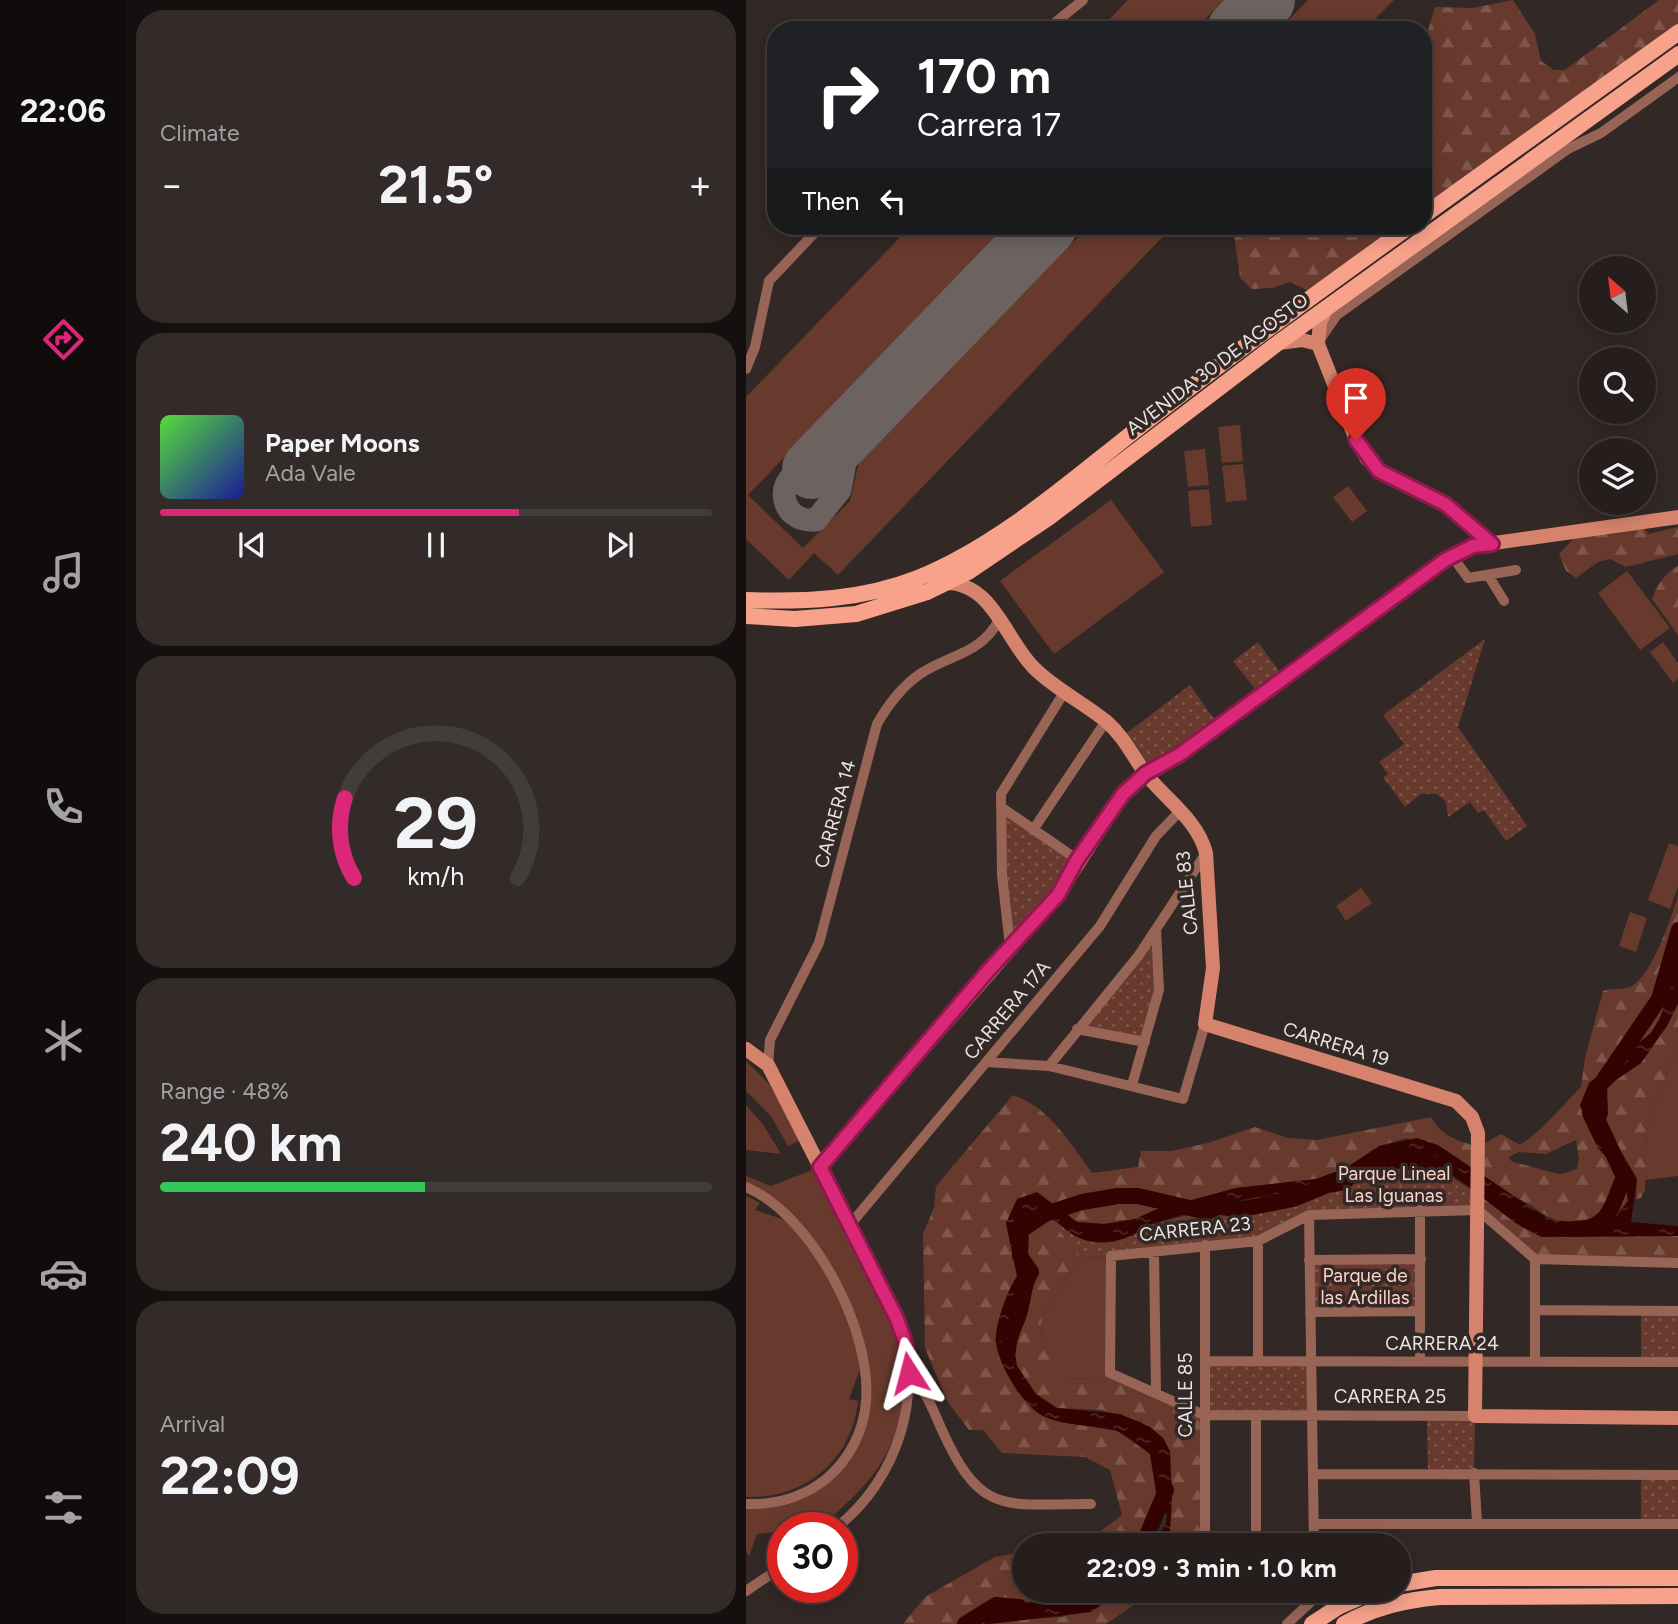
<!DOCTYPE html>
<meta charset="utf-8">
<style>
body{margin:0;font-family:Figtree,sans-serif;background:#322b29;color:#f1f3f6;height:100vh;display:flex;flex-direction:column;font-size:26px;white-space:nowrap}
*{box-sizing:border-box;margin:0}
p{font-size:23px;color:#a4a2a3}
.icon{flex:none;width:38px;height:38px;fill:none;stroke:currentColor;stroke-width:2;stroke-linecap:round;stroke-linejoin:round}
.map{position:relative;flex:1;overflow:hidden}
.details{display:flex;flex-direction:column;gap:10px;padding:10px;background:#15100f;width:620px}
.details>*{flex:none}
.top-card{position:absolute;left:21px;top:21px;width:665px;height:214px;border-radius:28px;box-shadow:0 4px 18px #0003,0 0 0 2px #423c3b;background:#202124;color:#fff;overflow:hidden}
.needle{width:46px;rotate:332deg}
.tools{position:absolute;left:833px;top:256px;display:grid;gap:14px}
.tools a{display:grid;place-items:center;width:77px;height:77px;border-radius:50%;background:#261e1c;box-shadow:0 4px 18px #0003,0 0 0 2px #423c3b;font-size:35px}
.speed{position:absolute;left:21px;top:1512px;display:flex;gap:14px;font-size:35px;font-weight:700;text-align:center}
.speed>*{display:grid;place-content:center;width:91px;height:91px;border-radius:50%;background:#261e1c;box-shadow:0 4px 18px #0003,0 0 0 2px #423c3b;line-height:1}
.speed .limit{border:10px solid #d22;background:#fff;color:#111}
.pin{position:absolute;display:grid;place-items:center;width:60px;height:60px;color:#fff;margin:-72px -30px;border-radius:50% 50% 50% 0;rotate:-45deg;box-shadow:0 0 7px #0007}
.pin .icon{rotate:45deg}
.me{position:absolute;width:77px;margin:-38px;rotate:351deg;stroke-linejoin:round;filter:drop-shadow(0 0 5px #0008)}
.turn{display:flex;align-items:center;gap:24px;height:147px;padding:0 35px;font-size:32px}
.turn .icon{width:91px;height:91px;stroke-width:2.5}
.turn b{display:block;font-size:49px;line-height:60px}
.then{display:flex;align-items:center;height:66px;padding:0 35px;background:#0003;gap:14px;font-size:26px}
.big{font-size:52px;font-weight:700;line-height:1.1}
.details .tile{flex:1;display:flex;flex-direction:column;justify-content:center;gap:10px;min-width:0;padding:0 24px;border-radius:28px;background:#322b29}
.details .dial{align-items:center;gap:0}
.dial svg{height:182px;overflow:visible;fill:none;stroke:#423c3b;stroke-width:7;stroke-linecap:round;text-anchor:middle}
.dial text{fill:#f1f3f6;stroke:none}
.song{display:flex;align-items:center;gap:21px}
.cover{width:84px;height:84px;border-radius:10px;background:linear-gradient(135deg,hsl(110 70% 55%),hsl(240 70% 35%))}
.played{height:7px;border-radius:4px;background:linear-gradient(90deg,#db2777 65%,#423c3b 65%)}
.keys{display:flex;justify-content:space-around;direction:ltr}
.heat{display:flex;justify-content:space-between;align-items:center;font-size:38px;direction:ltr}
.charge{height:10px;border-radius:5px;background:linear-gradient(90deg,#34c759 48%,#423c3b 0)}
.trip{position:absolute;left:266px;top:1533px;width:399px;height:70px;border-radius:35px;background:#261e1c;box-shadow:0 4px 18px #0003,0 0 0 2px #423c3b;font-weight:700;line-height:70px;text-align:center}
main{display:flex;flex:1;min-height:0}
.tab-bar{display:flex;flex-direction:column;width:126px;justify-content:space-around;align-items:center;background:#0f0c0b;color:#a4a2a3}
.tab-bar .icon{width:49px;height:49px}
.tab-bar .on{color:#db2777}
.tab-bar b{font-size:32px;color:#f1f3f6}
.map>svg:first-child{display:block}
</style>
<main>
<nav class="tab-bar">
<b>22:06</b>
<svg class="icon on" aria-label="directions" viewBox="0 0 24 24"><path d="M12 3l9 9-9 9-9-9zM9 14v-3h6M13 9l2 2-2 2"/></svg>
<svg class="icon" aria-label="music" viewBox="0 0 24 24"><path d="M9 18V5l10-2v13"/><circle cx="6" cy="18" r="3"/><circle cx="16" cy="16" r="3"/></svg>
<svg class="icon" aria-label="phone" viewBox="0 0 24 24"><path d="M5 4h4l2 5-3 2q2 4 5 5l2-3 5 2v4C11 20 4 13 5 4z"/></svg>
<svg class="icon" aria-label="climate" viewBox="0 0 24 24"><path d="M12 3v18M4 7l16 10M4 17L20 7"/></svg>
<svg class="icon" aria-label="car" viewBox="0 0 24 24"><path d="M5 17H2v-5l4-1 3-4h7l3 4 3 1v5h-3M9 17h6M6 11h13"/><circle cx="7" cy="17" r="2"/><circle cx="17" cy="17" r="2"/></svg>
<svg class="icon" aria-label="filters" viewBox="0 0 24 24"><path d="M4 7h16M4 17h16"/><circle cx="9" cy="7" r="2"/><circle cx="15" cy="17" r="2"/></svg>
</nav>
<section class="details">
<div class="tile"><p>Climate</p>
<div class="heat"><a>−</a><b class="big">21.5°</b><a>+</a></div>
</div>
<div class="tile">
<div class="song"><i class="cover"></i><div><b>Paper Moons</b><p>Ada Vale</p></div></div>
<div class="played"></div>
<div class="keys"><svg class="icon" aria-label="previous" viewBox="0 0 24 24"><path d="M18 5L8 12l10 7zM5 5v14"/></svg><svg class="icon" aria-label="pause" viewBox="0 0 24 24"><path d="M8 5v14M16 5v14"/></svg><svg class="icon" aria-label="next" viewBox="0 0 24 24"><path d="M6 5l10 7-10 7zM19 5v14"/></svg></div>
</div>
<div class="tile dial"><svg viewBox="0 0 100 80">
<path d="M14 69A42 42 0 1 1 86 69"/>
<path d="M14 69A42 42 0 0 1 10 34" stroke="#db2777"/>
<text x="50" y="56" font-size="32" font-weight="700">29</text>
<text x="50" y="72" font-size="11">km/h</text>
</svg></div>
<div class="tile"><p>Range · 48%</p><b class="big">240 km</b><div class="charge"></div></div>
<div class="tile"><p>Arrival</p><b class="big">22:09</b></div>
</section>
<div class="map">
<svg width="933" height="1624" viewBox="0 0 933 1624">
<defs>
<pattern id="forest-firs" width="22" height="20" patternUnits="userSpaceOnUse" patternTransform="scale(1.75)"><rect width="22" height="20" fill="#683a2d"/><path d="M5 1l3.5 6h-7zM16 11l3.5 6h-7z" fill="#7e564b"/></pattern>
<pattern id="park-dots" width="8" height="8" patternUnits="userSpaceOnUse" patternTransform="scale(1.75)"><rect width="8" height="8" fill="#683a2d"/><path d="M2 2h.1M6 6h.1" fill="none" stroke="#7e564b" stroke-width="1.8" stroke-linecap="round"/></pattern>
<pattern id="water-ripples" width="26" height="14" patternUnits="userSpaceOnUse" patternTransform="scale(1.75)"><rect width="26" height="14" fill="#320300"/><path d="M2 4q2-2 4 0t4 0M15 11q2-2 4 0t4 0" fill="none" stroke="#502825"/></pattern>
</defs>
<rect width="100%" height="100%" fill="#322825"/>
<!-- grass -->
<path fill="#683a2d" d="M382 0H478L449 30H353Z
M562 0H648L618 30H533Z
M165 226H261L2 495 57 548 104 501 113 462 343 226H427L92 575 68 553 43 580 0 539V397Z
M494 425 497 461 476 463 472 427Z
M459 449 463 485 442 487 438 451Z
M497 464 501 500 480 502 476 466Z
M602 486 621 511 606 522 587 497Z
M463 489 466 525 445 527 442 491Z
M365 500 418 572 308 654 254 581Z
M881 571 924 628 894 650 852 593Z
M917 642 932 663V679L927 683 904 652Z
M923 843 933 847 932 887 924 909 902 900Z
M615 888 626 903 600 921 590 906Z
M884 912 901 918 890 952 873 946Z
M932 1045V1176L899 1180 901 1126Z
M0 1061 23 1084 55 1140 42 1146 25 1116 0 1091Z
M0 1105 18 1126 35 1154 0 1150Z
M69 1169 153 1343C171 1428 136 1478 72 1528H37V1553L28 1560V1532L11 1534 3 1556 0 1551V1504L38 1501 92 1468 119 1411 114 1369 103 1399 112 1401C106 1460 59 1499 0 1497V1196L14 1203 9 1210 45 1222 0 1187V1176L25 1186Z
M365 1256 364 1373 358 1378 311 1379 295 1348 296 1316 336 1257Z"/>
<!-- forest -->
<path fill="url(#forest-firs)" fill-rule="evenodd" d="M767 0 789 34 795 61 808 70H819L913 0H932V32L677 216V47L689 7 726 8Z
M487 226H664L569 294 544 282 526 288 506 289 494 278Z
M894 522 902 534 932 527V554L880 567 864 559 852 562 830 578 820 571 813 554 833 533Z
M932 566V635L906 599C911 584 919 574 932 566Z
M932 896V961L914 1018 905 1033 853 1072 837 1117 852 1148 878 1177 882 1200C858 1236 816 1230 786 1206L661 1138 633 1146 600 1168 570 1179 490 1188 409 1210 389 1219 358 1224 330 1222 308 1203 260 1223 271 1276 262 1294 249 1340 271 1392 330 1424 371 1431 404 1454 411 1498 396 1545H336L376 1515 364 1470 339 1457 256 1453 237 1430H223L201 1401 179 1348 177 1234 188 1208 190 1186 267 1095C303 1107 325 1144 346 1173L392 1167 395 1151H425L462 1143 509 1127 542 1138 571 1140 685 1117C696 1137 711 1140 732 1147L755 1134 774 1145C798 1129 815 1107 835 1087L839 1058 857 991C866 988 876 990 884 987 905 978 925 918 932 896ZM830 1140 833 1159 831 1169C825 1170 820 1174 814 1174 811 1174 771 1163 765 1161L763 1157 773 1152 800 1154Z
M932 1004V1045L901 1126 899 1190 895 1198 890 1199 891 1179 858 1124 853 1103 856 1093 870 1080 895 1063Z
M649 1156 686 1164 761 1214 816 1237 932 1236V1263L789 1259 732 1210 563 1215 365 1256 336 1257 296 1316 295 1348 310 1364 312 1379 358 1378 364 1373 458 1415 459 1545H417C438 1501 414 1463 396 1422L356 1410 311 1408 290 1394 271 1366 265 1331 287 1263 274 1240 278 1221 286 1216 299 1214 329 1236H387L399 1226 512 1197 582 1190 624 1163Z
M278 1552V1591H362L323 1601 265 1602 237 1610 213 1624H157L179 1597 249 1557Z
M375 1591H408L360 1624H244L250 1621 316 1617 368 1597Z"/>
<!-- park -->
<path fill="url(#park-dots)" d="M739 639 712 727 781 826 760 841 738 810 732 813 724 802 702 817 700 802 691 794H675L659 807 637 777 642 774 633 762 658 744 637 715Z
M512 642 538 678 514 695 487 661Z
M444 685 473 726 400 773 377 736Z
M255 807 332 860 264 946Z
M410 929 413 990 399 1042 331 1029Z
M649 1158 685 1166 730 1192V1208L566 1211 512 1239 334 1256 307 1223C331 1239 361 1254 390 1237 399 1232 404 1227 414 1224L501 1201 580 1193 626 1165Z
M675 1259 674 1311 564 1312 563 1260Z
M895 1311H932V1362H895Z
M459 1361 565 1362 566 1415H458Z
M681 1416H729L728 1473 682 1472Z
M895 1475H932V1524H895Z"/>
<!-- water -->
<path fill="url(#water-ripples)" d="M932 962V1004L921 1026 895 1063 870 1080 856 1093 853 1103 859 1124 891 1179 885 1222 932 1226V1236L796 1237C759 1223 724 1180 685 1164 625 1141 626 1177 582 1190 562 1196 535 1193 513 1197 475 1203 436 1215 399 1226 380 1243 349 1249 326 1234 318 1229 308 1217 299 1214 291 1212 284 1217 278 1221L274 1240 287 1263 265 1331 271 1366 290 1394 311 1408 374 1414 404 1427 417 1438 424 1451 426 1497 424 1531 417 1545H407L420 1524 421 1515 414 1506 406 1523 402 1545H396L411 1498 404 1454C394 1446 380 1434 368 1430 346 1425 320 1426 299 1417 278 1408 252 1365 250 1342 248 1327 262 1289 271 1276L260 1223 271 1199 291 1192 331 1222 358 1224 389 1219 409 1210 490 1188 570 1179 600 1168 633 1146 671 1138 692 1145 804 1220 857 1224 871 1216 882 1201 878 1177 852 1148 837 1117 834 1105 843 1083 905 1033 914 1018Z
M362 1591H375L345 1612 244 1624H213C256 1586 315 1616 362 1591Z"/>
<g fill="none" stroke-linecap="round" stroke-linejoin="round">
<!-- river -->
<path stroke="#320300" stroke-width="16" d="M827 1229C865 1230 866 1203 878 1177L851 1119 854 1113 853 1087 913 999 933 930
M262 1351C262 1333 273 1321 275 1306 278 1293 278 1283 285 1272L274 1256 275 1230 299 1214 336 1202 372 1196H392L461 1212 472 1207 496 1209 547 1199 581 1185 598 1182 609 1172 635 1159 705 1166
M397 1545 420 1490
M219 1624 250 1605 273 1607"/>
<!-- taxiway -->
<path stroke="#6c6360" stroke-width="23" d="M66 469C26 471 31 524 70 520L94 490 105 429"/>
<!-- runway -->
<path stroke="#6c6360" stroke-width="60" d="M491 30 519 0
M66 469 301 226"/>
<!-- street -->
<path stroke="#986456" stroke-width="10" d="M300 30 337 0
M575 338 591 315 822 149 855 133 933 77
M0 369 9 347 23 281 75 226
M706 556 722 578 770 570
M742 575 758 601
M255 807 332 860
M287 830 360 721
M264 946 256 875 255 794 319 691
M331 1029 399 1042
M240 1062 303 1066 437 1099 459 1024
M22 1065 24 1040 73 943 131 724C142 705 155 687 174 674 204 654 234 655 253 620
M303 1066 393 955 460 853
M386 1085 413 990 410 929
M74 1167 151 1319C180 1393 152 1479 90 1528
M0 1187C66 1215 126 1330 120 1401 118 1431 103 1460 80 1479 56 1498 29 1505 0 1504
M674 1210V1361
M563 1215 568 1545
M103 1226 354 926 410 836 435 810
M459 1245V1545
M408 1252 410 1393
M563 1260 675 1259
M789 1310 933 1311
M564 1312 674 1311
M789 1360V1259
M459 1361 933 1362
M512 1361V1241
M163 1373C178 1387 187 1409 195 1428 235 1517 257 1504 345 1504
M510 1415V1545
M729 1416 458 1415 364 1373 365 1256 512 1241 563 1215 732 1210 789 1259 933 1263
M728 1473 731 1522
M567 1474 933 1475
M568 1524H933
M0 1591 37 1566
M501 1591 569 1598
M541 1624 569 1598"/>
<!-- secondary -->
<path stroke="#d5836c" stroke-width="14" d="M581 308 574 322 572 344 610 440 621 459 639 476 699 504 746 544
M533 343 556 340 572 344
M200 583C247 583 259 639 288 668 309 689 338 703 361 722 378 737 386 755 399 773 419 799 452 820 460 853L467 968 459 1024 710 1101 726 1117 732 1133 729 1416 933 1418
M0 1049 22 1065 74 1167 312 895 377 794 400 773 433 755 627 611 713 552 727 546 933 517"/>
<!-- primary -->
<path stroke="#f8a28b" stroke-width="16" d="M677 216 933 32
M0 600C59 602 116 600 172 578 258 543 331 475 404 419 489 352 576 289 664 226
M0 616 49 619 110 614 181 592 222 572 305 516 532 343 933 54
M653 1584 690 1578H933
M566 1624 592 1607 629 1591
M598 1624C629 1607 659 1600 694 1597L933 1596"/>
</g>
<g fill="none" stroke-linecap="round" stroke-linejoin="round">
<defs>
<path id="route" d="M163 1373 160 1345 151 1319 74 1167 242 971 312 895 331 860 377 794 400 773 433 755 699 560 727 546 746 544 699 504 633 471 610 440"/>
</defs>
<!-- route casing -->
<use href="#route" stroke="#8e194d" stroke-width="18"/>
<!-- route -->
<use href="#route" stroke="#db2777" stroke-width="12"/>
</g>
<g text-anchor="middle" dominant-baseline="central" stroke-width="7" stroke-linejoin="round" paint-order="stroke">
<!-- street labels -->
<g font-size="19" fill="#eae3e1" stroke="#322825">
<text transform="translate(471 364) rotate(-37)">AVENIDA 30 DE AGOSTO</text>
<text transform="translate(89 814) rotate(-75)">CARRERA 14</text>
<text transform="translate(441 893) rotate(-96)">CALLE 83</text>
<text transform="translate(261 1010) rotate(-50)">CARRERA 17A</text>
<text transform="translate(590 1044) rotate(17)">CARRERA 19</text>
<text transform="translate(449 1229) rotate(-6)">CARRERA 23</text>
<text x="696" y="1343">CARRERA 24</text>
<text transform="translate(439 1395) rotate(-90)">CALLE 85</text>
<text x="644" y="1396">CARRERA 25</text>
</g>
<!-- park labels -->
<g font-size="19" fill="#fed3c7" stroke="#322825">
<text x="648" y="1173">Parque Lineal<tspan x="648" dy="22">Las Iguanas</tspan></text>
<text x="619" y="1275">Parque de<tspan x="619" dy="22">las Ardillas</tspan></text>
</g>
</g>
</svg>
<div class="tools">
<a><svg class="needle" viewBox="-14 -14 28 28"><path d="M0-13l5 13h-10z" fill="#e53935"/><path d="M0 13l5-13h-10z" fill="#a4a2a3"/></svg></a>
<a><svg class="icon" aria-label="search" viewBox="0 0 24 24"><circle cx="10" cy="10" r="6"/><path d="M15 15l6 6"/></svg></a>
<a><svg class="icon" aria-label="layers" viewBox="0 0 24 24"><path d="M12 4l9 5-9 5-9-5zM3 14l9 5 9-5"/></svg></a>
</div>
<div class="speed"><div class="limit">30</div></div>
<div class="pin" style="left:610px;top:440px;background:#d93025"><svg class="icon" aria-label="arrive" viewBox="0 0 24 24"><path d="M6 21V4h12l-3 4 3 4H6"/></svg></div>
<svg class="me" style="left:163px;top:1373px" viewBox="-20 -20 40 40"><path d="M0-17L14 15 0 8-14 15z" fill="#db2777" stroke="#fff" stroke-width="4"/></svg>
<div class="trip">22:09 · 3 min · 1.0 km</div>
<div class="top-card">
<div class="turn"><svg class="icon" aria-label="right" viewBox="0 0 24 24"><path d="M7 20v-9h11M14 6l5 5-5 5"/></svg><div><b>170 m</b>Carrera 17</div></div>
<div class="then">Then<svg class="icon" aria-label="left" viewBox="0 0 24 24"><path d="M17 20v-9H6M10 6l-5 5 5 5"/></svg></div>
</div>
</div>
</main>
